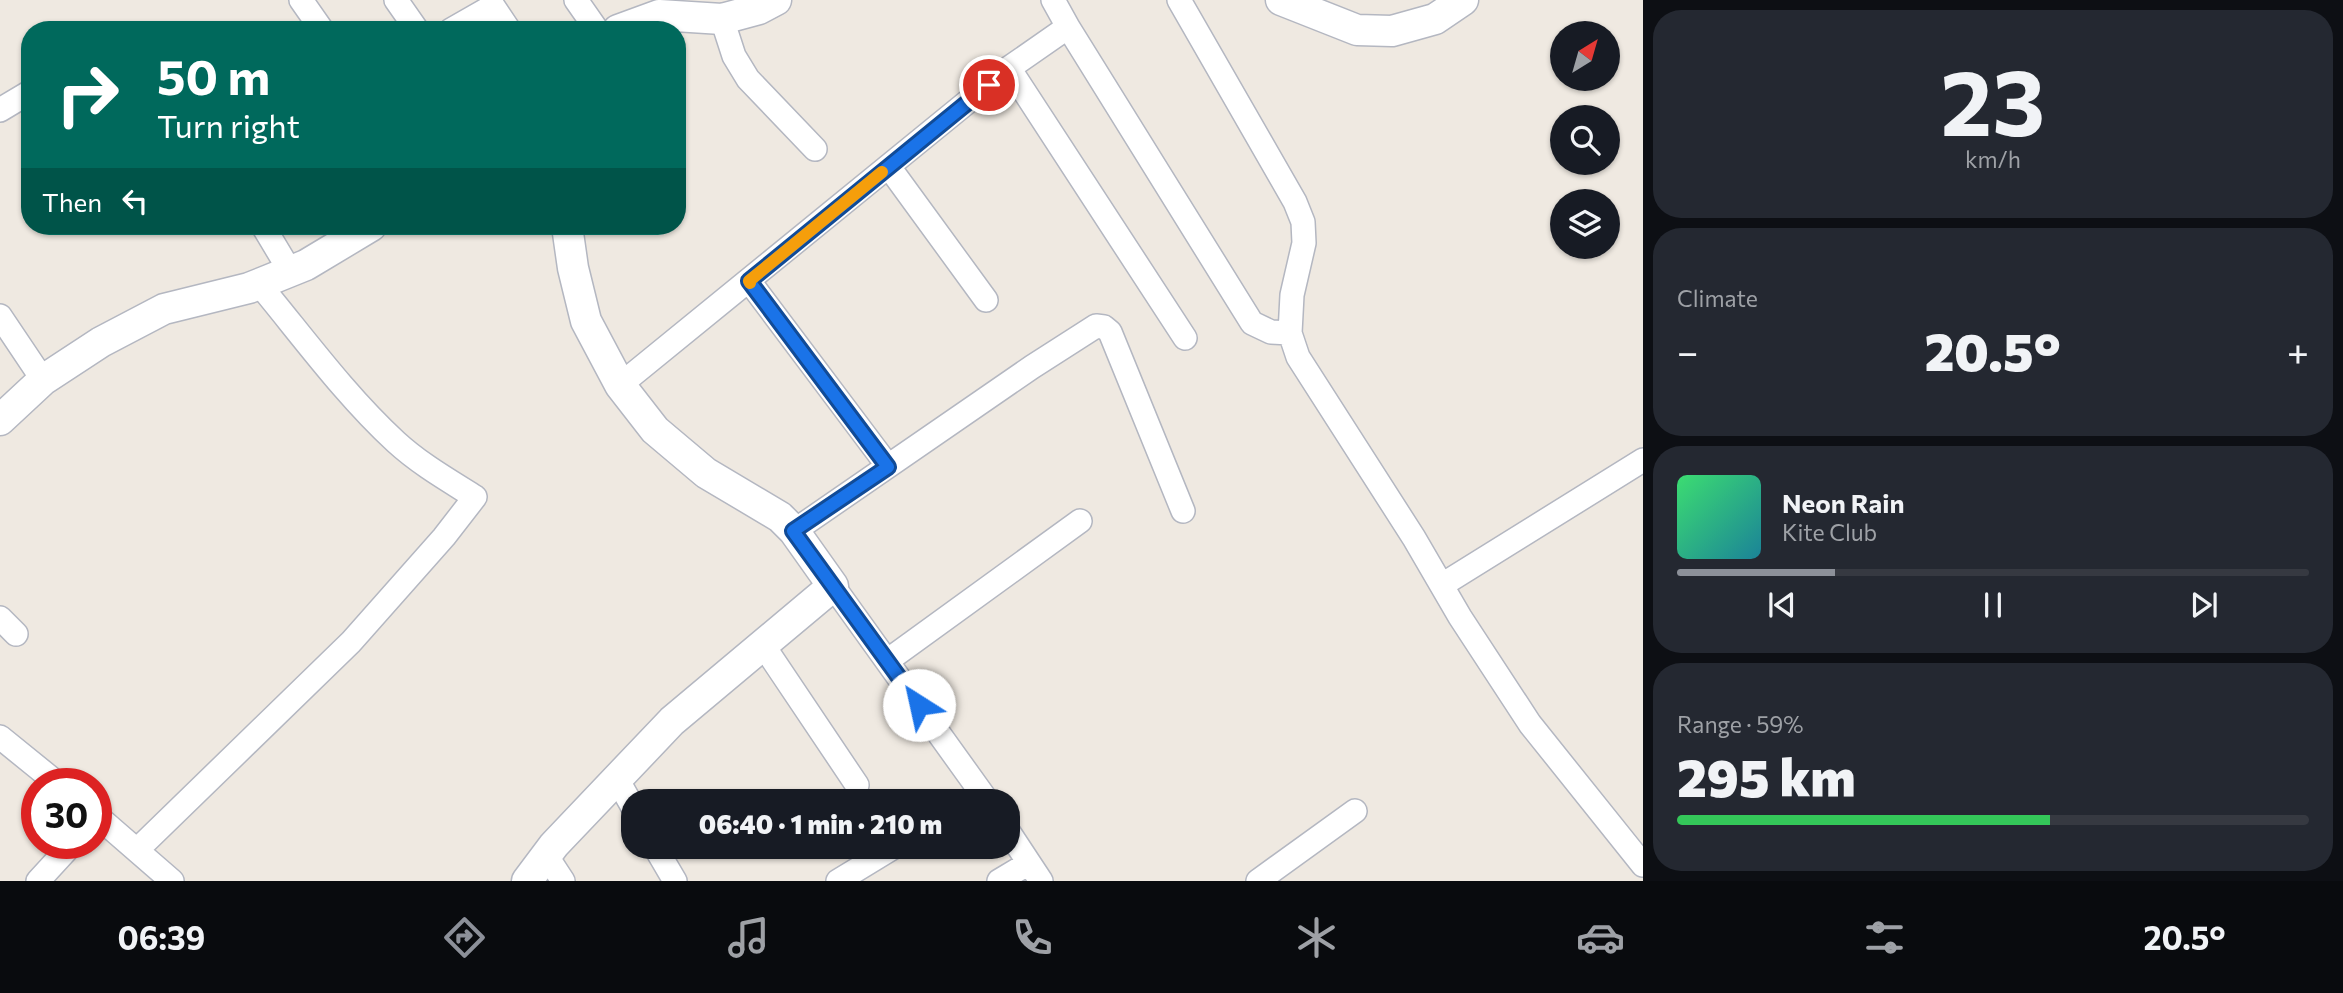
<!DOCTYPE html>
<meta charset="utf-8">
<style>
body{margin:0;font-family:Commissioner,sans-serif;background:#242831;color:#f1f3f6;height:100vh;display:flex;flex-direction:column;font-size:26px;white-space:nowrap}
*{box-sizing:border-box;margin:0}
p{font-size:23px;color:#9ea1a6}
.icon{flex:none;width:38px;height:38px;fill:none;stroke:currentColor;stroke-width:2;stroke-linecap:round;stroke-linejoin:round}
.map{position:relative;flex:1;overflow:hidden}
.details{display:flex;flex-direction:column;gap:10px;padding:10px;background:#0d0f14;width:700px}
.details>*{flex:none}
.guide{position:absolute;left:21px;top:21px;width:665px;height:214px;border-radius:28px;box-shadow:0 2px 5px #0004;background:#00695c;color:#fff;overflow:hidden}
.needle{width:46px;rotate:37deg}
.buttons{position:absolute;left:1550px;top:21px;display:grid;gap:14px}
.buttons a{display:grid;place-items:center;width:70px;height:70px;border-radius:50%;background:#171b24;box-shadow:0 2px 5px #0004;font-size:35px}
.speed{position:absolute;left:21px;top:768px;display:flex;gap:14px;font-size:35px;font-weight:700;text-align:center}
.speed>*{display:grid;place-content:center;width:91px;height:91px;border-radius:50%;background:#171b24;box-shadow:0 2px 5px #0004;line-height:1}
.speed .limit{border:10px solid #d22;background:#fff;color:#111}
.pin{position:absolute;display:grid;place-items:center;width:60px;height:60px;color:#fff;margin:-30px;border:4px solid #fff;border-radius:50%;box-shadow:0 2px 7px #0007}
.me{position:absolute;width:77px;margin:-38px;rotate:325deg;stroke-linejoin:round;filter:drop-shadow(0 0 5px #0008)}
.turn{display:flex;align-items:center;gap:24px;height:147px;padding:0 21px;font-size:32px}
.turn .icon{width:91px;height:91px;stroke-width:2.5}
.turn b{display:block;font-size:49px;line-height:60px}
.then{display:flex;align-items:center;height:66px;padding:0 21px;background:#0003;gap:14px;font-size:26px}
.big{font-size:52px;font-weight:800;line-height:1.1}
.details .tile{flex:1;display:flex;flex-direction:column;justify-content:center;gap:10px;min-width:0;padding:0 24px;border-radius:28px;background:#242831}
.details .dial{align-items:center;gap:0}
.dial b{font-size:91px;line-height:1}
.song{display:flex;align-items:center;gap:21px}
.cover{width:84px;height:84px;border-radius:10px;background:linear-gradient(135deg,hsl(140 70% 55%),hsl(190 70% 35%))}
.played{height:7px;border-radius:4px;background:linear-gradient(90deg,#8c9099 25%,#363941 25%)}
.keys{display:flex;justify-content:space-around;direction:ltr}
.heat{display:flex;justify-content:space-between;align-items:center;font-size:38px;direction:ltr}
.charge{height:10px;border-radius:5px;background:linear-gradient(90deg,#34c759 59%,#363941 0)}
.trip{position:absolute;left:621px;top:789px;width:399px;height:70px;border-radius:28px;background:#171b24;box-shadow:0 2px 5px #0004;font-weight:800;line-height:70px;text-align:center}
.dock{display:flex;height:112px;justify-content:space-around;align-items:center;background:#090b0e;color:#9ea1a6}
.dock .icon{width:49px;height:49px}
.dock .on{color:#8c9099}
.dock b{font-size:32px;color:#f1f3f6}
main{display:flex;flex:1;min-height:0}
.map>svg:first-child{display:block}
</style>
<main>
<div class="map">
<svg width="1643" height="881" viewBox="0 0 1643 881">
<rect width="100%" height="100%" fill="#efe9e1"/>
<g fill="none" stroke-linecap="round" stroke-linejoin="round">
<defs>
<path id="minor" d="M301 0 322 30
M396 0 417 30
M576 0 597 30
M1179 0 1295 202 1303 222 1304 243 1292 295 1290 333 1298 357 1414 538 1460 617 1530 724 1643 865
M722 19 734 56 748 79 815 149
M1068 27 1252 323 1271 332 1290 333
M451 30 493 6 509 30
M1009 68 1185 338
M0 110 30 92
M889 167 986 300
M263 226 290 271
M749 281 888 466
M0 316 43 380
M620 385 1009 68 1068 27 1053 0
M794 531 1032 367 1096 326 1104 327 1110 332 1183 511
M1442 585 1643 460
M833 586 988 802
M0 618 16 634
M763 645 857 785
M887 661 1080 521
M0 737 58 784
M617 779 634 809
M96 815 172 881
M1008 831 1041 881
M655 847 675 881
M137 850 351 642 444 537 475 497C448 480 420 464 396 442 345 395 303 337 259 284
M546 855 563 881
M38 881 72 844
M838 881 894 847
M999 881 1029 863
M1258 881 1355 811"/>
<path id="tertiary" d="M1281 0 1357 30 1392 31 1435 19 1463 0
M618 30 659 15 722 19 759 9 776 0
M0 420 43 380 101 342 164 309 249 288 306 265 371 226
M527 881 554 845 672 721 833 586 794 531 780 517 706 473 655 430 620 385 586 321 573 268 567 226"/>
</defs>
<!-- minor casing -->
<use href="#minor" stroke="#b4b7c1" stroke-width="26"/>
<!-- tertiary casing -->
<use href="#tertiary" stroke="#b4b7c1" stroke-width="33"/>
<!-- minor -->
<use href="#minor" stroke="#fff" stroke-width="23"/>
<!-- tertiary -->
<use href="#tertiary" stroke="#fff" stroke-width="30"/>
</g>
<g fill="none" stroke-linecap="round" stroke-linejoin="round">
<defs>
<path id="route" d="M919 705 793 531 888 467 749 281 989 85"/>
</defs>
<!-- route casing -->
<use href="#route" stroke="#114b97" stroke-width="18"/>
<!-- route -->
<use href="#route" stroke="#1a73e8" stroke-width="12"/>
<!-- slow -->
<path stroke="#f59e0b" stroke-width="12" d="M750 283 749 281 882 172"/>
</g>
</svg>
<div class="buttons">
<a><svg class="needle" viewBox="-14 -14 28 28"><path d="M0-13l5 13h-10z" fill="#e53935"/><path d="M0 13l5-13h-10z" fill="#9ea1a6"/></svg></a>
<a><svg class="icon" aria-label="search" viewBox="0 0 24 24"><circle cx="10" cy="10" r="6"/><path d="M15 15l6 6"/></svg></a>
<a><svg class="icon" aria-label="layers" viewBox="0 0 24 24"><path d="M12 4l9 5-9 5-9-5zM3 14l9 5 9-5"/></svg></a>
</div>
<div class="speed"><div class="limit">30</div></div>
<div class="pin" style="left:989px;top:85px;background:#d93025"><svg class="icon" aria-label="arrive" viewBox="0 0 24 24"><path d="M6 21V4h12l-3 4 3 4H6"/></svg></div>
<svg class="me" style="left:919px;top:705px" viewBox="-20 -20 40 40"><circle r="19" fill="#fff"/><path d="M0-13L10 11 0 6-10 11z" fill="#1a73e8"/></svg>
<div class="trip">06:40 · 1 min · 210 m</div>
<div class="guide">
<div class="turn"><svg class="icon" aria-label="right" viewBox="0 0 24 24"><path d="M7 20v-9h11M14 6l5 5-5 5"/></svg><div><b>50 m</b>Turn right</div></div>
<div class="then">Then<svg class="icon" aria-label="left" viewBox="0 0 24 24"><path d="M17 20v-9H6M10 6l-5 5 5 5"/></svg></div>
</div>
</div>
<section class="details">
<div class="tile dial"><b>23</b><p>km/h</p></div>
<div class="tile"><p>Climate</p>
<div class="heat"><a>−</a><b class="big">20.5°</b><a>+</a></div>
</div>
<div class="tile">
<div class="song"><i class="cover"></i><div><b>Neon Rain</b><p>Kite Club</p></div></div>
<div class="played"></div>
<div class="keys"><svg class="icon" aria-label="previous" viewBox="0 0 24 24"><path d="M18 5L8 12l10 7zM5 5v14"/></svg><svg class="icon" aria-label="pause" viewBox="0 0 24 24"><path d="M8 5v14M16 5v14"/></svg><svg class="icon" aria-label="next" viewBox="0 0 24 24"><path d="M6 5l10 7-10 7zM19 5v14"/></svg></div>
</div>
<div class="tile"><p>Range · 59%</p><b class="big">295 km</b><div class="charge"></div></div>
</section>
</main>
<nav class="dock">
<b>06:39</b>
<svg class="icon on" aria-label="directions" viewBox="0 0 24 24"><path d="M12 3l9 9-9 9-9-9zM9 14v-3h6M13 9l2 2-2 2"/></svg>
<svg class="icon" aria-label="music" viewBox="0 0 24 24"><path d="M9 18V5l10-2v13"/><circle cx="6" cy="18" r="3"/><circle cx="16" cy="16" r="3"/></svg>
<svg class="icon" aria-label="phone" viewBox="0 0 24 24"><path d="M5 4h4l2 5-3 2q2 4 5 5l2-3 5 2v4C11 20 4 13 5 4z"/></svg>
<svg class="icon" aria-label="climate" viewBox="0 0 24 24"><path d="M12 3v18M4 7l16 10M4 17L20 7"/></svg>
<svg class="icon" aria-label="car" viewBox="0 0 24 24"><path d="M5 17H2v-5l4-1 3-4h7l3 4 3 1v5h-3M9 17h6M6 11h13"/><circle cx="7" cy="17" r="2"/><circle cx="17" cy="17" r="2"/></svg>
<svg class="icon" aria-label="filters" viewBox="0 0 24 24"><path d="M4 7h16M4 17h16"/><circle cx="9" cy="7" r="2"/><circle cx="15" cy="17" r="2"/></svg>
<b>20.5°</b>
</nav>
